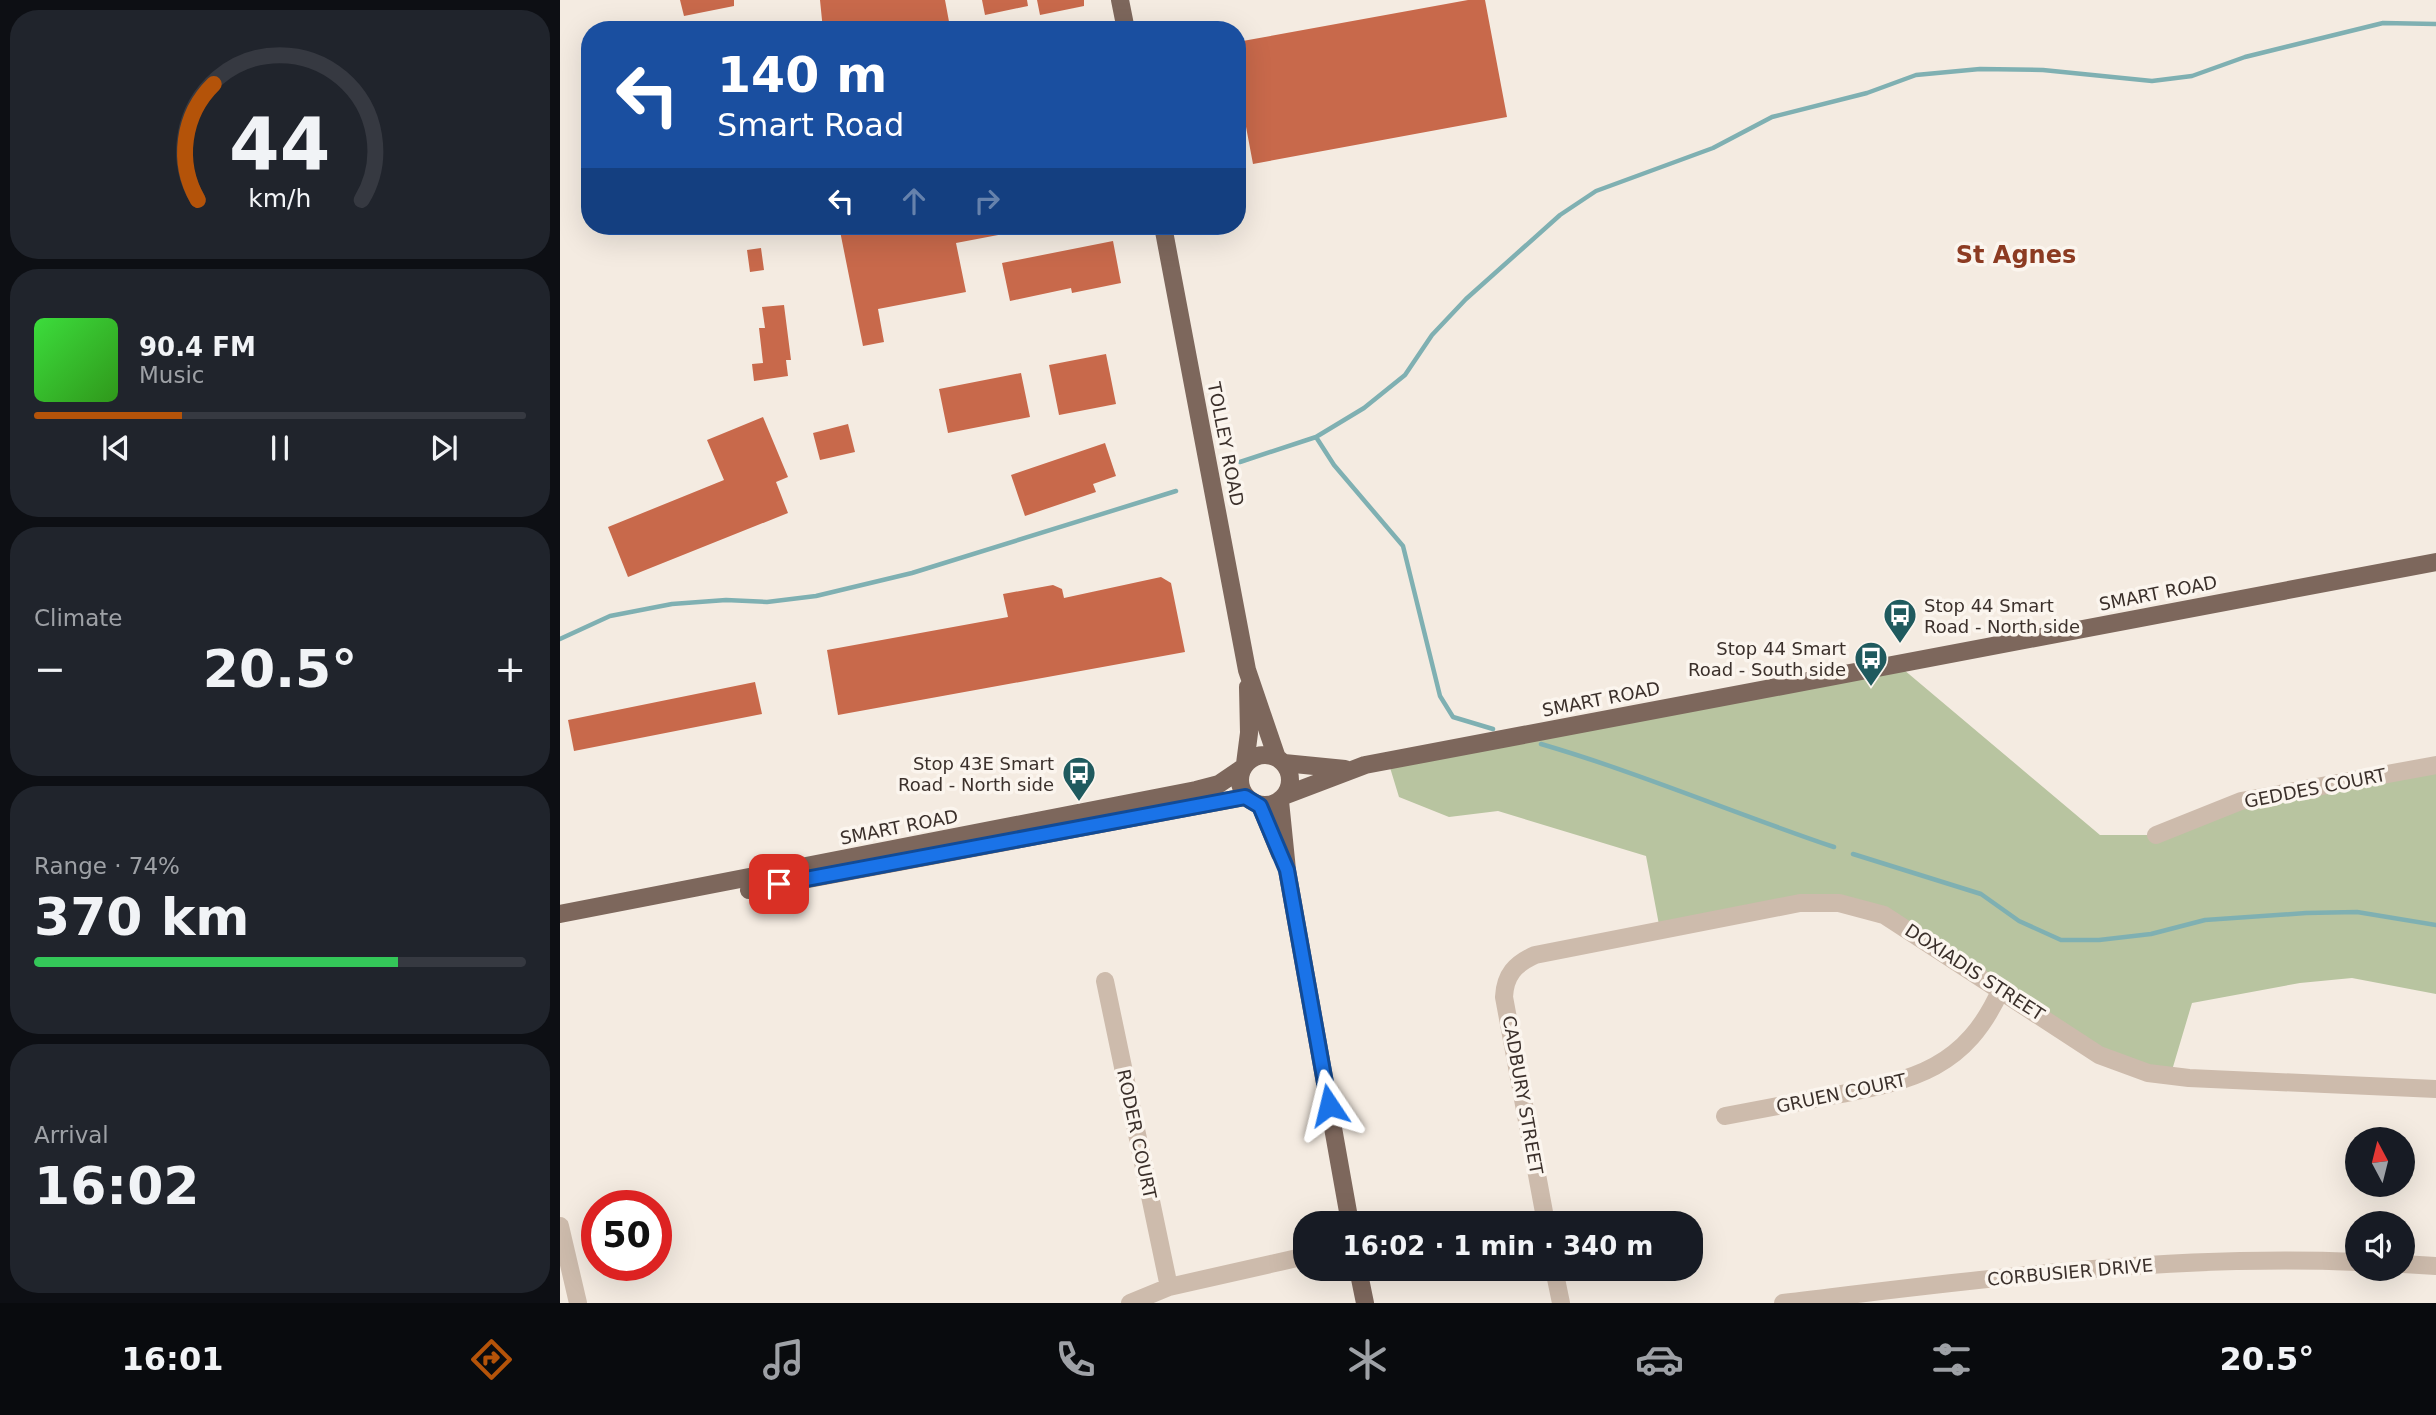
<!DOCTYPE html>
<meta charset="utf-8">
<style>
body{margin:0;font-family:"DejaVu Sans",sans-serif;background:#20242c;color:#f1f3f6;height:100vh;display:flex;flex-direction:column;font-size:26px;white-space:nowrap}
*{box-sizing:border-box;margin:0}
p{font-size:23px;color:#9ea1a6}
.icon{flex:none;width:38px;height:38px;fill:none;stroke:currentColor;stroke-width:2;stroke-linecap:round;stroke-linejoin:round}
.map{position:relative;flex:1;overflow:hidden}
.panel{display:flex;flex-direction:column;gap:10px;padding:10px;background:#0d0f14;width:560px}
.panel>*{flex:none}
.banner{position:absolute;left:21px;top:21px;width:665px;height:214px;border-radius:28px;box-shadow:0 7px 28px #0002;background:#1a4fa0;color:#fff;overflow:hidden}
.needle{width:46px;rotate:353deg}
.controls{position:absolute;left:1785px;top:1127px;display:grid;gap:14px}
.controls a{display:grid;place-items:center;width:70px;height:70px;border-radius:50%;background:#171b24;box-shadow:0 7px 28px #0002;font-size:35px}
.speed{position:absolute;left:21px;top:1190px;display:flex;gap:14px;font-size:35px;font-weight:700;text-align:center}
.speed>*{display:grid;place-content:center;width:91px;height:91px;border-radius:50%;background:#171b24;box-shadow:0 7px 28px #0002;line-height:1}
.speed .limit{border:10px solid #d22;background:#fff;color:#111}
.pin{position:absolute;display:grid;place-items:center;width:60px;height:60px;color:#fff;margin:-30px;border-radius:14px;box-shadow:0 4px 10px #0006}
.me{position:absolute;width:77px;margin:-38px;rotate:350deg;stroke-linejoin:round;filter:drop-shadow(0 0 5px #0008)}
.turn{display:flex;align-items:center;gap:24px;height:147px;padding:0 21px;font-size:32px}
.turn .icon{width:91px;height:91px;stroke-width:2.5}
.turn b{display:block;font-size:49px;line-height:60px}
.lanes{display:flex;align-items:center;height:66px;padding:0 21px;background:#0003;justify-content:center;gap:35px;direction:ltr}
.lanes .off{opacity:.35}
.big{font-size:52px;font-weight:600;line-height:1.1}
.panel .card{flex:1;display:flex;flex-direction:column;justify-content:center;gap:10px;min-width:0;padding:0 24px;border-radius:28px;background:#20242c}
.panel .dial{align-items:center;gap:0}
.dial svg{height:182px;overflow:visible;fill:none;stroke:#363941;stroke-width:7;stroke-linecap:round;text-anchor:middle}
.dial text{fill:#f1f3f6;stroke:none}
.song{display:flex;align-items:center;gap:21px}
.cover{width:84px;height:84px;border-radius:10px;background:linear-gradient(135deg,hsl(120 70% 55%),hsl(110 70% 35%))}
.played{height:7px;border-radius:4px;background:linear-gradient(90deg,#b45309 30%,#363941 30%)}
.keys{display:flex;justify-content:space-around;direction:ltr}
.heat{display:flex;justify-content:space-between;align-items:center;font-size:38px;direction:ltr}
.charge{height:10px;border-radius:5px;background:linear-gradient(90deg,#34c759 74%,#363941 0)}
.trip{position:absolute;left:733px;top:1211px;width:410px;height:70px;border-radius:28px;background:#171b24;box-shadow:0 7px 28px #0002;font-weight:600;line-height:70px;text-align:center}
.tab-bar{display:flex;height:112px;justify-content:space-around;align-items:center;background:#090b0e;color:#9ea1a6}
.tab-bar .icon{width:49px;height:49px}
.tab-bar .selected{color:#b45309}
.tab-bar b{font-size:32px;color:#f1f3f6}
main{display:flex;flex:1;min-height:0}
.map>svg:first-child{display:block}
</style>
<main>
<section class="panel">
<div class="card dial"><svg viewBox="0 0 100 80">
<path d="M14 69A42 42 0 1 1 86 69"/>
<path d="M14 69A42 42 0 0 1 21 18" stroke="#b45309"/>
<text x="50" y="56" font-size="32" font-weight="700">44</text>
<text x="50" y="72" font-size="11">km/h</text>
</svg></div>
<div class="card">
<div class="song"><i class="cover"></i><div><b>90.4 FM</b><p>Music</p></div></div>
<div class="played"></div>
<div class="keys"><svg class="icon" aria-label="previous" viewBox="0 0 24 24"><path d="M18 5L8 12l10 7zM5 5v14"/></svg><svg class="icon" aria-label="pause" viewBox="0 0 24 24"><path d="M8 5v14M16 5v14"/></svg><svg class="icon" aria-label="next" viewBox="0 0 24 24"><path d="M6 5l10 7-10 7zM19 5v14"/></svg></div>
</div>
<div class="card"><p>Climate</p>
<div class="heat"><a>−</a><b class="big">20.5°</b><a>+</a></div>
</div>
<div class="card"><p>Range · 74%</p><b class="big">370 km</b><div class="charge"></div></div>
<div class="card"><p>Arrival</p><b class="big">16:02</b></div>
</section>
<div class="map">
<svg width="1876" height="1303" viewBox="0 0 1876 1303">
<rect width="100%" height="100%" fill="#f4ebe1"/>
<!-- green -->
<path fill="#b8c4a0" d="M1337 664 1540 835H1596L1681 801 1876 765V994L1792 978 1740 983 1632 1003 1610 1077 1561 1064 1342 924 1265 903 1100 930 1086 856 938 811 889 817 839 797 828 761Z"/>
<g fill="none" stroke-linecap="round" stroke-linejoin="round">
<!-- stream -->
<path stroke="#7fb0b2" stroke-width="4.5" d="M756 437 774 465 843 546 880 696 893 717 933 729
M680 462 756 437 804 408 845 375 872 335 906 299 1000 215 1036 191 1153 148 1212 117 1307 93 1356 75 1420 69 1483 70 1592 81 1632 76 1685 57 1823 23 1876 24
M0 639 50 616 112 604 166 600 207 602 256 596 352 573 616 491
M981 744C1080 773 1176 814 1274 847
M1293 854 1421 894 1459 921 1501 940H1539L1591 934 1645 920 1746 913 1797 912 1876 925"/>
</g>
<!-- building -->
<path fill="#c8694b" d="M120 0H174V6L124 16Z
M260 0H385L390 27 375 30H263Z
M422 0H467L468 6 425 15Z
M477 0H524V6L480 15Z
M908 0H925L947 117 693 164 677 79V42Z
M279 226H454V232L396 243 406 292 318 309 324 342 303 346Z
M553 241 561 283 512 293 511 288 450 301 442 263Z
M201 248 204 270 190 272 187 250Z
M224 305 231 360H226L228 376 194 381 192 364 203 363 199 328H205L202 307Z
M546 354 556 404 499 415 489 365Z
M461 373 470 417 388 433 379 389Z
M203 417 228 477 216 482 228 513 68 577 48 527 164 480 147 440Z
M288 424 295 452 260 460 253 433Z
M545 443 556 476 533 484 536 492 465 516 451 475Z
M601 577 611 583 625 652 278 715 267 650 448 617 443 594 493 585 502 589 504 598Z
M195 682 202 714 14 751 8 720Z"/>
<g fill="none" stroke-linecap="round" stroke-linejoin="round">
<!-- minor -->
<path stroke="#cdbbac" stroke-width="18" d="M1596 835 1681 801 1876 765
M545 981 609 1287
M1165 1116C1202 1109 1239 1102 1276 1095 1355 1080 1406 1068 1441 989
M986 1223 944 997C945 975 955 964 975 955L1240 903H1279L1324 915 1539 1055 1588 1073 1629 1078 1876 1089
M0 1226 18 1303
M1843 1264 1876 1266
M994 1269 1001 1303
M570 1303 609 1287 746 1256
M1223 1303C1414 1280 1605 1254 1797 1262"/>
<!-- major -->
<path stroke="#7d675c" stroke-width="18" d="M560 0 566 30
M603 226 687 670 717 758
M680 780a25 25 0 1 1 50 0a25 25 0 1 1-50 0Z
M724 763 785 769
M685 764 689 733 688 687
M726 795 805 765 1876 562
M720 801 727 870 790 1223
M700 805 720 854
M189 890 685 797
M0 914 636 790 659 784 681 769
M798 1269 805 1303"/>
</g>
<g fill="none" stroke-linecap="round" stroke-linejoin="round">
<defs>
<path id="route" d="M219 884 685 797 700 806 727 870 769 1105"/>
</defs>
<!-- route casing -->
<use href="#route" stroke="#114b97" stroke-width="18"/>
<!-- route -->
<use href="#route" stroke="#1a73e8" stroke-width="12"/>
</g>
<!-- icons -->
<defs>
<symbol id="bus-pin" viewBox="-11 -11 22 30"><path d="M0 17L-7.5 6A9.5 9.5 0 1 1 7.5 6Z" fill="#1f5a5e" stroke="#fbf5ee"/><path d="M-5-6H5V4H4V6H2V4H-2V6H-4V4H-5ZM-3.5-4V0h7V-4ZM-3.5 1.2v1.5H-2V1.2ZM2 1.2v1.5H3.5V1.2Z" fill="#fff"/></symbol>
</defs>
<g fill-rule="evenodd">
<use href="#bus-pin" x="1321" y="596" width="38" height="52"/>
<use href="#bus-pin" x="1292" y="639" width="38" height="52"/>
<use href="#bus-pin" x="500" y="754" width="38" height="52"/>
</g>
<g text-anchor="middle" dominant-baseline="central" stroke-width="7" stroke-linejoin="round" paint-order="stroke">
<!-- street labels -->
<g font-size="18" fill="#3b302b" stroke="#fbf5ee">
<text transform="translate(666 444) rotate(79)">TOLLEY ROAD</text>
<text transform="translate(1598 593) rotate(-11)">SMART ROAD</text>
<text transform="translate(1041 699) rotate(-11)">SMART ROAD</text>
<text transform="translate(1755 788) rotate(-11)">GEDDES COURT</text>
<text transform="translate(339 827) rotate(-11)">SMART ROAD</text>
<text transform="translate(1415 972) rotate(33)">DOXIADIS STREET</text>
<text transform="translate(1281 1093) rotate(-12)">GRUEN COURT</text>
<text transform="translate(963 1095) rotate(80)">CADBURY STREET</text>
<text transform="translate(577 1134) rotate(78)">RODER COURT</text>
<text transform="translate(1510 1272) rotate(-5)">CORBUSIER DRIVE</text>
</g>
<!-- poi labels -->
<g font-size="18" fill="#3b302b" stroke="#fbf5ee" text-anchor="end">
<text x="1364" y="605" text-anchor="start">Stop 44 Smart<tspan x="1364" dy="21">Road - North side</tspan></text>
<text x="1286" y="648">Stop 44 Smart<tspan x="1286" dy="21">Road - South side</tspan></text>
<text x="494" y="763">Stop 43E Smart<tspan x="494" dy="21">Road - North side</tspan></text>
</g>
<!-- district labels -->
<g font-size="24" font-weight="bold" fill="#8c3b22" stroke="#fbf5ee">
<text x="1456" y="255">St Agnes</text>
</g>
</g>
</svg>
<div class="controls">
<a><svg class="needle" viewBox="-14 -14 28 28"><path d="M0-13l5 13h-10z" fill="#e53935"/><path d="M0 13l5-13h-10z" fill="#9ea1a6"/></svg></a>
<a><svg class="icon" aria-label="sound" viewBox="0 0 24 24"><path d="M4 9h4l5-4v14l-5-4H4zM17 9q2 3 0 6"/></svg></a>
</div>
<div class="speed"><div class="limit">50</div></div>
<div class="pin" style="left:219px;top:884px;background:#d93025"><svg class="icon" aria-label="arrive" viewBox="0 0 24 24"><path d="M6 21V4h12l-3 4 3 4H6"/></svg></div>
<svg class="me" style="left:769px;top:1105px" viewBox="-20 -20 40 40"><path d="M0-17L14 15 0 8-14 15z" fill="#1a73e8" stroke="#fff" stroke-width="4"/></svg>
<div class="trip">16:02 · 1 min · 340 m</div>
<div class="banner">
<div class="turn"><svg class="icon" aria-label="left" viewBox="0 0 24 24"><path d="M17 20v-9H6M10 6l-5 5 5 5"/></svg><div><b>140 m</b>Smart Road</div></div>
<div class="lanes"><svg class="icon" aria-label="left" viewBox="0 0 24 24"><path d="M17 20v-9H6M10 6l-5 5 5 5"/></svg><svg class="icon off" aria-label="ahead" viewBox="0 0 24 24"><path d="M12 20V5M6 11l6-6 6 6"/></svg><svg class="icon off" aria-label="right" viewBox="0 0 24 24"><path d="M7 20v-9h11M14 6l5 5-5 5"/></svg></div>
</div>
</div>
</main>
<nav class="tab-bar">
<b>16:01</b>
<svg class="icon selected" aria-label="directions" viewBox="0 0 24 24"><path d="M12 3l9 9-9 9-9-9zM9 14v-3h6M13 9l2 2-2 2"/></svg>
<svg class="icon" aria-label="music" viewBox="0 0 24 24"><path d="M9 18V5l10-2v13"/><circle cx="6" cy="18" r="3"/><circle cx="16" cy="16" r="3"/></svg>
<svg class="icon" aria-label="phone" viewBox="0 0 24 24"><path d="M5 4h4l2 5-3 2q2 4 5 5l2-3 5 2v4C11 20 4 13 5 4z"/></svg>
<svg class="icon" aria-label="climate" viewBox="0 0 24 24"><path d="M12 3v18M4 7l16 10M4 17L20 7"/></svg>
<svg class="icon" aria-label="car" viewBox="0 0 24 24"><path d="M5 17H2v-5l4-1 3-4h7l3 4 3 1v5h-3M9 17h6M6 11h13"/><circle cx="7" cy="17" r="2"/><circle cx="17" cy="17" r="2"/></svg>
<svg class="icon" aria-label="filters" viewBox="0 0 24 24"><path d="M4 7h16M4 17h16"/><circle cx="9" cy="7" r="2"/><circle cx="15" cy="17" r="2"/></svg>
<b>20.5°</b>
</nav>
